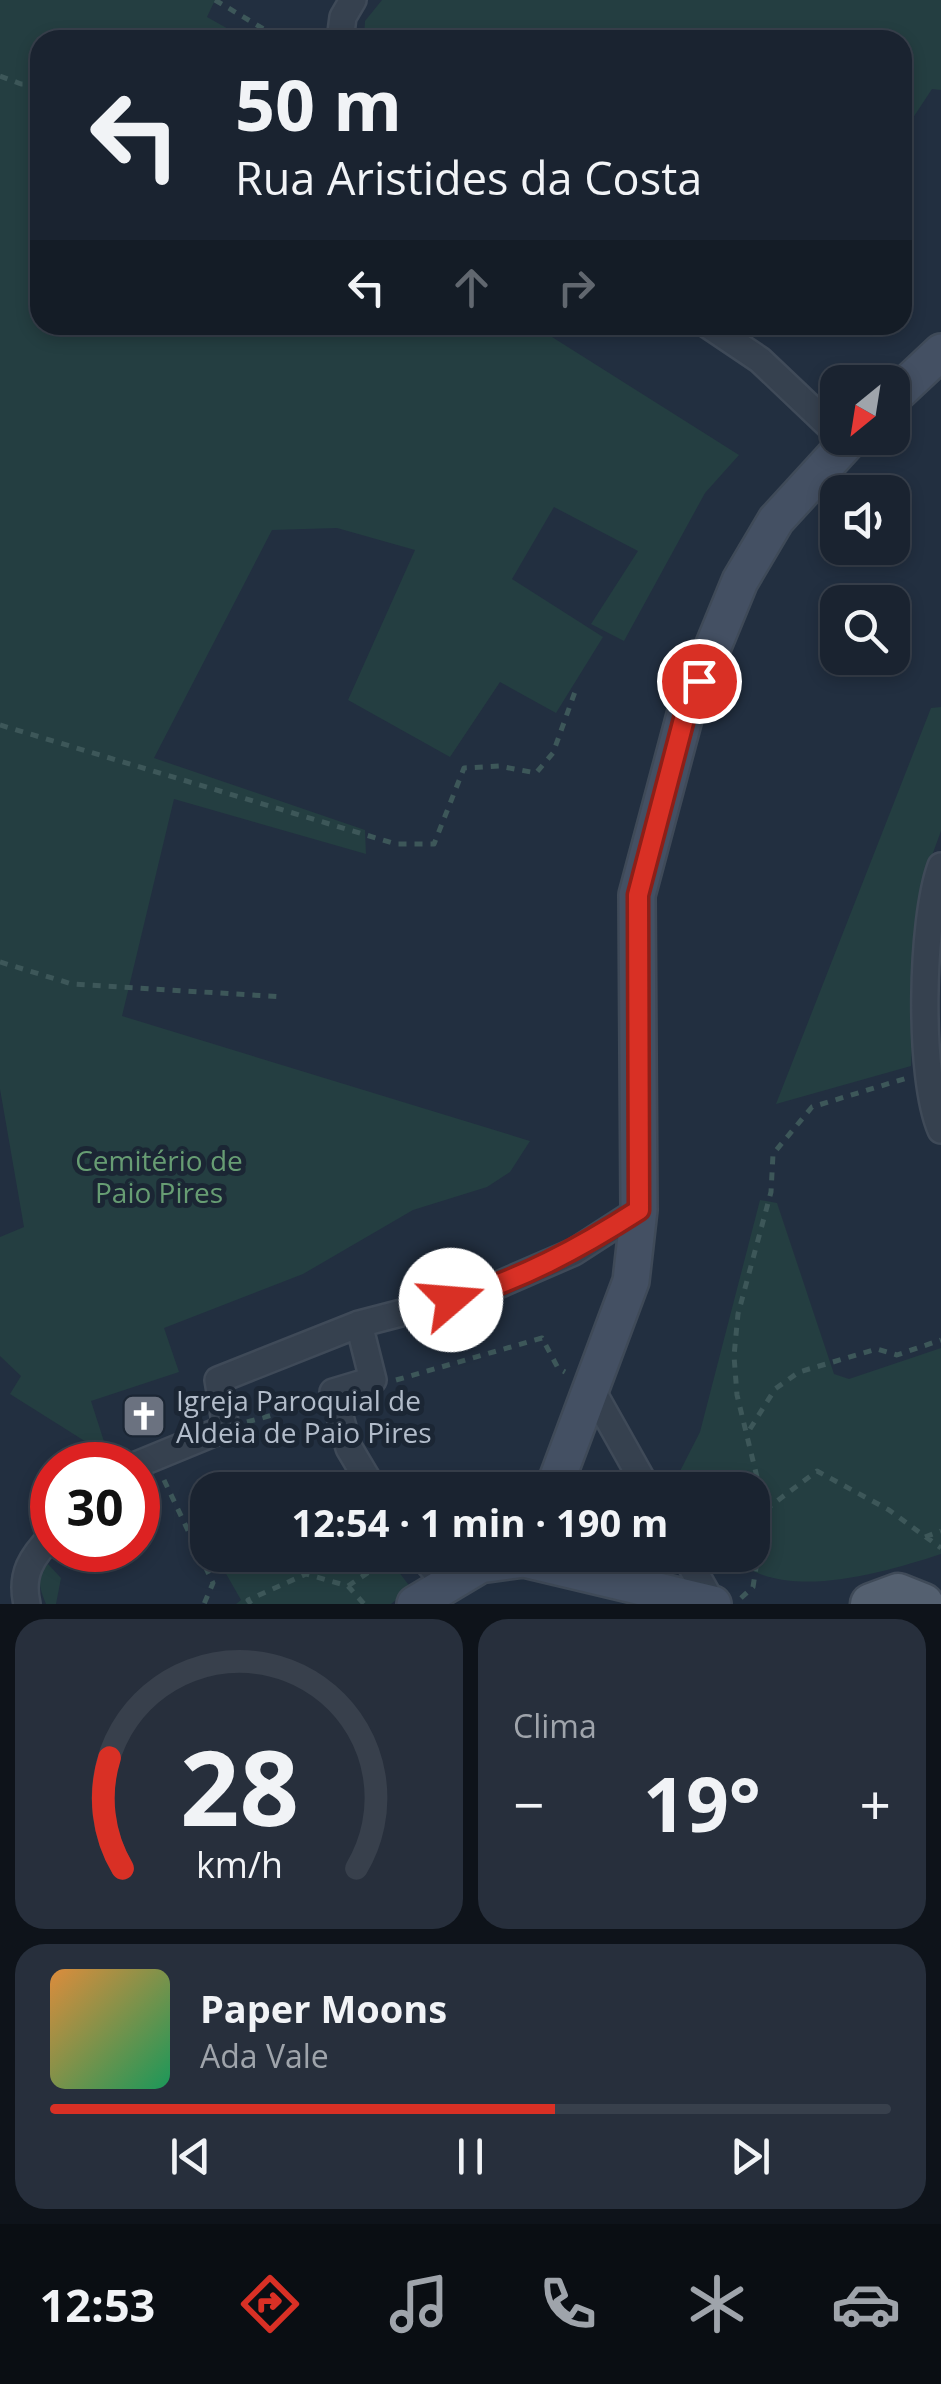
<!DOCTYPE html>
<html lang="pt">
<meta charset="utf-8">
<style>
body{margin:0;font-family:"Open Sans",sans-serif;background:#272f3c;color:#f1f3f6;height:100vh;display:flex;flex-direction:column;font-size:38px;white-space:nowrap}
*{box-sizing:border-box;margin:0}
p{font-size:32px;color:#9fa4ab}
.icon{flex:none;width:55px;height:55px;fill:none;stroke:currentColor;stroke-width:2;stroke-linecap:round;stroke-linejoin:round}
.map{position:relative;height:1604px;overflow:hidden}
.panel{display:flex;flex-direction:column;gap:15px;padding:15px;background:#0e131a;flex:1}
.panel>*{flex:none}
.top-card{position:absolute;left:30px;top:30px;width:882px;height:305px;border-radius:30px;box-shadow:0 5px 15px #0003,0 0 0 2px #38404c;background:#1a2330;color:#f1f3f6;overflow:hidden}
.needle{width:65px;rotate:210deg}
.tools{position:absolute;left:820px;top:365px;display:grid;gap:20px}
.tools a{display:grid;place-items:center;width:90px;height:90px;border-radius:20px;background:#1a2330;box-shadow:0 5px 15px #0003,0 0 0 2px #38404c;font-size:50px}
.speed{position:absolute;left:30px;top:1442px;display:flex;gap:20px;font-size:50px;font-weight:700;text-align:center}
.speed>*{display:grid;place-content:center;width:130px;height:130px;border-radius:50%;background:#1a2330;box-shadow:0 5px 15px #0003,0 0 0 2px #38404c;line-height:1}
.speed .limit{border:15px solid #d22;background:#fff;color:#111}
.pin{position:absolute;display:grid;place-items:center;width:85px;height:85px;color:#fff;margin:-42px;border:5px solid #fff;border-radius:50%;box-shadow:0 2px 10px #0007}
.me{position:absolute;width:110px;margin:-55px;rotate:72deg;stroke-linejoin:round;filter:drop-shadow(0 0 8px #0008)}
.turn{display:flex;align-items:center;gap:35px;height:210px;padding:0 40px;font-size:45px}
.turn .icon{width:130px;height:130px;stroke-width:2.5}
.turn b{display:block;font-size:70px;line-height:85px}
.lanes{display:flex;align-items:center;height:95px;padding:0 40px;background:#0003;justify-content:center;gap:50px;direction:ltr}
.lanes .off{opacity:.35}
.big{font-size:75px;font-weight:700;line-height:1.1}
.panel .tile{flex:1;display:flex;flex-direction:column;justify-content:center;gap:15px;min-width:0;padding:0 35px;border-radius:30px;background:#272f3c}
.panel .dial{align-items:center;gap:0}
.dial svg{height:260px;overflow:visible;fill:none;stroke:#38404c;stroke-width:7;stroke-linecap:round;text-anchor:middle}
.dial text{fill:#f1f3f6;stroke:none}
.song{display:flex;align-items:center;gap:30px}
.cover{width:120px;height:120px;border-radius:15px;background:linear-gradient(135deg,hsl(30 70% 55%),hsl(150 70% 35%))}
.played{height:10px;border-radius:5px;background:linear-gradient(90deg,#d93025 60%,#38404c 60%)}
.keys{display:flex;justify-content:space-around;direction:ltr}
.heat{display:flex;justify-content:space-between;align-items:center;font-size:55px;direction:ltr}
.panel .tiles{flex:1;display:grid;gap:15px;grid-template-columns:1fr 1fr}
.tile:last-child{grid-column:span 2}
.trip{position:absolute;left:190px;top:1472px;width:580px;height:100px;border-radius:30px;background:#1a2330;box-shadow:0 5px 15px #0003,0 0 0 2px #38404c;font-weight:700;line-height:100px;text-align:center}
.tab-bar{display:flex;height:160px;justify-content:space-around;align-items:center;background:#0a0e13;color:#9fa4ab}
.tab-bar .icon{width:70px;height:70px}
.tab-bar .on{color:#d93025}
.tab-bar b{font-size:45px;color:#f1f3f6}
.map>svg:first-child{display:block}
</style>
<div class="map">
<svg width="941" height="1604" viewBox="0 0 941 1604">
<rect width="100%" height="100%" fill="#222f40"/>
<!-- green -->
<path fill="#243e41" d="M0 0H215L207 17 248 40H40V325H533L739 455 705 493 624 641 591 624 638 551 554 507 512 579 603 637 556 713 500 682 450 757 348 700 415 550 337 528 272 530 154 758 365 830 366 854 174 799 122 1016 530 1141 510 1172 487 1187 413 1210 303 1274 164 1328 179 1372 91 1401 109 1457 102 1460 91 1445 10 1394 21 1376 0 1356V1237L24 1227 0 1089Z
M382 0H941V90L932 89 903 133 902 40H364L365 21Z
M941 707V831L920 888 911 1066 776 1104 931 708Z
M760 1200 777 1203 834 1374 849 1379 941 1348V1554C880 1574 777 1604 731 1555H752V1490H688L678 1475 700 1432Z
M255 1555H386L411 1588 391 1604H236L241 1600 221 1565Z
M48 1564 61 1578 56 1604H46C40 1589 35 1577 48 1564Z"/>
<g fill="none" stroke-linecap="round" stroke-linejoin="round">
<defs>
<path id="street" d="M340 40 343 17 353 0
M708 325 760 360 838 434
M941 866C921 920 918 1077 941 1130
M359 1324 373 1380 333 1392 349 1448 374 1490
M593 1392 648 1490
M136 1465 226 1428 218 1380 359 1324 482 1292 574 1252 639 1210
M421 1555 446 1583
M685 1555 711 1601
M27 1604C20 1574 32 1556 52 1536"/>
<path id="secondary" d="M892 398 941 352
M553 1490 631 1281 639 1210 637 895 685 715 740 581 776 520 851 438
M415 1604 480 1565 524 1559 713 1604"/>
<path id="primary" d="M871 1604 898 1594 923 1604"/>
</defs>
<!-- street casing -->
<use href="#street" stroke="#3f4a58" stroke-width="30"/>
<!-- secondary casing -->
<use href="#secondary" stroke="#3f4a58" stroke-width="40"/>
<!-- primary casing -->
<use href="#primary" stroke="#3f4a58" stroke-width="45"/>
<!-- path -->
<path stroke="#3d5759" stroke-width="5" stroke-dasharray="8 8" stroke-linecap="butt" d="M215 0 282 40
M0 76 21 84H40
M0 725 396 844H434L464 768 499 766 536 773 553 753 576 689
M0 962 72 984 284 997
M396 1380 542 1338 558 1368 565 1372
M247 1422 313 1404
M750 1429 775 1389 799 1372 877 1349 897 1355 941 1340
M164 1480 213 1583 204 1604
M765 1510 817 1471 889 1510 941 1548
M925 1537 941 1531
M348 1586 394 1555
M741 1598 753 1587 765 1510 737 1395 734 1356 738 1314 771 1192 773 1154 812 1107 907 1078
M251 1604 248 1600 306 1574 348 1586 364 1604"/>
<!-- street -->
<use href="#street" stroke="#36414f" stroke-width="25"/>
<!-- secondary -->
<use href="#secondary" stroke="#445063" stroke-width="35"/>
<!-- primary -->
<use href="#primary" stroke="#546070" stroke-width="40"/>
</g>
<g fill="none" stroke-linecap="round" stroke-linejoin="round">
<defs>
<path id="route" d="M451 1300C519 1281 580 1248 639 1210L638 895 685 715 699 681"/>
</defs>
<!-- route casing -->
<use href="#route" stroke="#8d1f18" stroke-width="25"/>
<!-- route -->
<use href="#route" stroke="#d93025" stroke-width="18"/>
</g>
<!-- icons -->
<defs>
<symbol id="church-square" viewBox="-11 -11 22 22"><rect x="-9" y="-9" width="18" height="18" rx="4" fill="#6b7280" stroke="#1b2634"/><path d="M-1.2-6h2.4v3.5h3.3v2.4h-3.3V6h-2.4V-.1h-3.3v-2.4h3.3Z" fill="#fff"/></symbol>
</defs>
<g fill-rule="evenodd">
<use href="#church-square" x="119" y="1391" width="50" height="50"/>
</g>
<g text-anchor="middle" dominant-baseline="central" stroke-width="10" stroke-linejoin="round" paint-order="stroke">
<!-- park labels -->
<g font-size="28" fill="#679d73" stroke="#1b2634">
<text x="159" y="1160">Cemitério de<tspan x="159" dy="32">Paio Pires</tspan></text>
</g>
<!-- poi labels -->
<g font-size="28" fill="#b2bcca" stroke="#1b2634" text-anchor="start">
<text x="176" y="1400">Igreja Paroquial de<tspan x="176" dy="32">Aldeia de Paio Pires</tspan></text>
</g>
</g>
</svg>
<div class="tools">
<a><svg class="needle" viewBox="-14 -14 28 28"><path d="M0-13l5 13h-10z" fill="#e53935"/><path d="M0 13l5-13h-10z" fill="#9fa4ab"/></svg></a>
<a><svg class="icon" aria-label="sound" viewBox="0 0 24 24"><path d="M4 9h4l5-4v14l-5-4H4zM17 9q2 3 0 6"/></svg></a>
<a><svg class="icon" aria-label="search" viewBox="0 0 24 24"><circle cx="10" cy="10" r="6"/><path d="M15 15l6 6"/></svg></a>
</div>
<div class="speed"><div class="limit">30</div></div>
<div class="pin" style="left:699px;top:681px;background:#d93025"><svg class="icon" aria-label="arrive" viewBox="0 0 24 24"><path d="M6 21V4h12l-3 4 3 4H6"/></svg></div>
<svg class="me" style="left:451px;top:1300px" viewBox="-20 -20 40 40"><circle r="19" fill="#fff"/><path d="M0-13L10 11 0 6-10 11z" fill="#d93025"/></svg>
<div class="trip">12:54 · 1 min · 190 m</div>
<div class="top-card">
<div class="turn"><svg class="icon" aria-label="left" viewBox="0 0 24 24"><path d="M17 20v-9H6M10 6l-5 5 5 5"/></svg><div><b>50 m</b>Rua Aristides da Costa</div></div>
<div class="lanes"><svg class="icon" aria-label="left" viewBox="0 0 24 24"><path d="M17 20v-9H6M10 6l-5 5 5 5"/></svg><svg class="icon off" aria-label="ahead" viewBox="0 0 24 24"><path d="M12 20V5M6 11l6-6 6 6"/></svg><svg class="icon off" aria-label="right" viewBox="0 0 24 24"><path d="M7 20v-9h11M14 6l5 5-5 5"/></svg></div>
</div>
</div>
<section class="panel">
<div class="tiles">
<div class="tile dial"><svg viewBox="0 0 100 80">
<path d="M14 69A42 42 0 1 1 86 69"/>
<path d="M14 69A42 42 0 0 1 10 35" stroke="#d93025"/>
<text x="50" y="56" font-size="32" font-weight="700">28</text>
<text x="50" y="72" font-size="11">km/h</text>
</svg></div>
<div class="tile"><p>Clima</p>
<div class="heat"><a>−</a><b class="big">19°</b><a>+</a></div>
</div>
<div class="tile">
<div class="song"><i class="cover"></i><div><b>Paper Moons</b><p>Ada Vale</p></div></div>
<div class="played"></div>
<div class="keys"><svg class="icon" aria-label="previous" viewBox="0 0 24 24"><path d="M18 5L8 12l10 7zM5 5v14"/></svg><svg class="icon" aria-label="pause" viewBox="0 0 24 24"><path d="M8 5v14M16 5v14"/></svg><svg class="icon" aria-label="next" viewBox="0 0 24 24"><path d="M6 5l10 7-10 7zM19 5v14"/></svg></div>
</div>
</div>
</section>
<nav class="tab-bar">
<b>12:53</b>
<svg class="icon on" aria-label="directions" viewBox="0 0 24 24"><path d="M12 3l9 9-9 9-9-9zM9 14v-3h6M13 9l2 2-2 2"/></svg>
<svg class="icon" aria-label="music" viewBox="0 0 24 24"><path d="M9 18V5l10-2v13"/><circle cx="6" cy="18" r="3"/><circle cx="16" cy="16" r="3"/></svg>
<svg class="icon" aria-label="phone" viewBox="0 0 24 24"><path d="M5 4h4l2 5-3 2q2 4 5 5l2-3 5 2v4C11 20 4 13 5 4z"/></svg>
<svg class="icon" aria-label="climate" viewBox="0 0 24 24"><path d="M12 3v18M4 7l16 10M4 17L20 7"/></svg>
<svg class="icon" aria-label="car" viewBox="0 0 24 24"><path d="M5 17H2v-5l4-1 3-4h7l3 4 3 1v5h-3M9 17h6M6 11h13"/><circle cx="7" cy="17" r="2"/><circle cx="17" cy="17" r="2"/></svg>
</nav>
